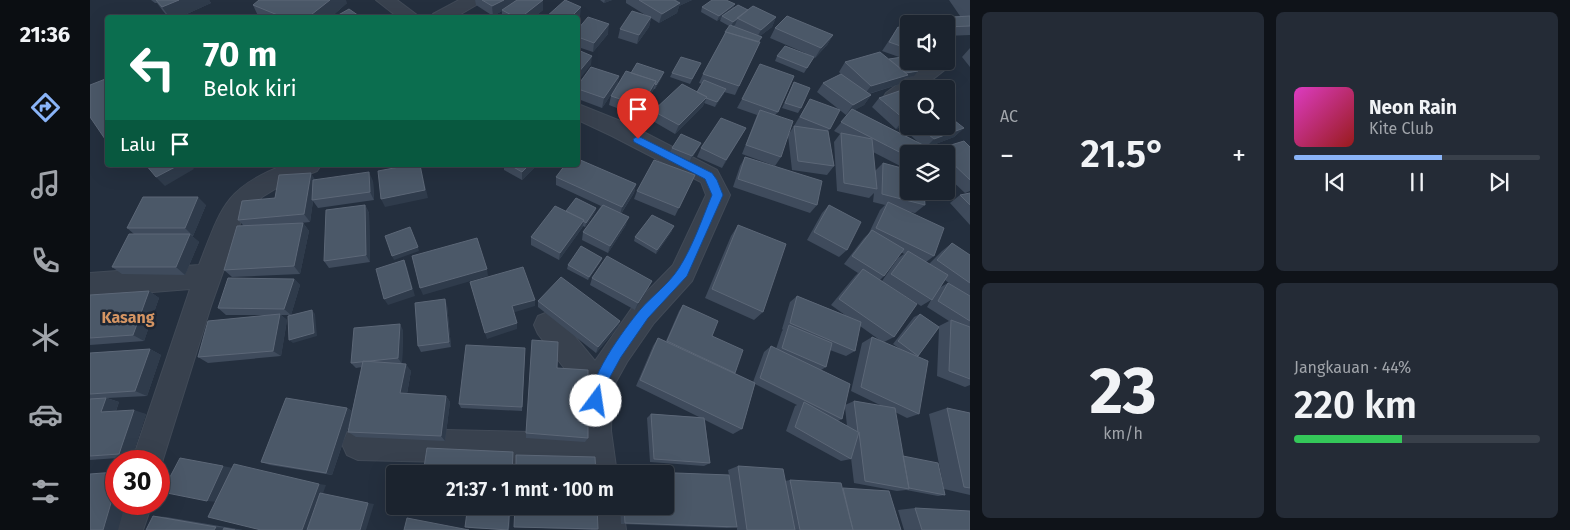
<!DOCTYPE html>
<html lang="id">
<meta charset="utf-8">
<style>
body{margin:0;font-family:"Fira Sans",sans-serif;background:#242b36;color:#f1f3f6;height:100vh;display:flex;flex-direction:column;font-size:19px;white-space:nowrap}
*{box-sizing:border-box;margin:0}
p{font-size:16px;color:#a0a4aa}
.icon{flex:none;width:28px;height:28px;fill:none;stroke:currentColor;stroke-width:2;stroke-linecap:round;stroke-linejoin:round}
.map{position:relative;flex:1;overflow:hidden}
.panel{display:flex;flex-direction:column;gap:12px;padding:12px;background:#0f1319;width:600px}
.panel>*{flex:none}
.top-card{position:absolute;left:15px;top:15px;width:475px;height:152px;border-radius:5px;box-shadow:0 5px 20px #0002,0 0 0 1px #39404a;background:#0b6e4f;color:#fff;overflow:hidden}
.tools{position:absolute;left:810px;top:15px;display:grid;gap:10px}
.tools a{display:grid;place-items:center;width:55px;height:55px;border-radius:5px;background:#1b232e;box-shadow:0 5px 20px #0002,0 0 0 1px #39404a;font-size:25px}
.speed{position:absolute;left:15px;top:450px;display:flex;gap:10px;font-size:25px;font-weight:700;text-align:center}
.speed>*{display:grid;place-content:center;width:65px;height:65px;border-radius:50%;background:#1b232e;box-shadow:0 5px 20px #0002,0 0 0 1px #39404a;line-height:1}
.speed .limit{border:8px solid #d22;background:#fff;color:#111}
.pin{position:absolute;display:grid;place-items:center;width:42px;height:42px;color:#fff;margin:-51px -21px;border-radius:50% 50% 50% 0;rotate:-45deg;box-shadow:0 0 5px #0007}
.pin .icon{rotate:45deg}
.me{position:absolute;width:55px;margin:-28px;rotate:14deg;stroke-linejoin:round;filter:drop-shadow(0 0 4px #0008)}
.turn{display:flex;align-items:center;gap:18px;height:105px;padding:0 15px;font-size:22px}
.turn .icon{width:65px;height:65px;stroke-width:2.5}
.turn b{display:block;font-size:35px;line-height:42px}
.then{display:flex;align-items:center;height:48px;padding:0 15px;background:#0003;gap:10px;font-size:19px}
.big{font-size:38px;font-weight:600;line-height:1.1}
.panel .widget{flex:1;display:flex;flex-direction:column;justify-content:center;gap:8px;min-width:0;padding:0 18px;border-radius:8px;background:#242b36}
.panel .dial{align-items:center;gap:0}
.dial b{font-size:65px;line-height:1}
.song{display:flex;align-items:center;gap:15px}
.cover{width:60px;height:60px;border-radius:8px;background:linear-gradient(135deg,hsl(310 70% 55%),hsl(0 70% 35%))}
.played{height:5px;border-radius:2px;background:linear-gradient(90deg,#8ab4f8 60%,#39404a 60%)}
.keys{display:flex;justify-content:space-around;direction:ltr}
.heat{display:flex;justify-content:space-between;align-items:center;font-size:28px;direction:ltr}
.charge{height:8px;border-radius:4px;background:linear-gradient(90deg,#34c759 44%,#39404a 0)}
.panel .tiles{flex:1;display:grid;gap:12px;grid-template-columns:repeat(2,1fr)}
.trip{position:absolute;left:296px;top:465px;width:288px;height:50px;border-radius:5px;background:#1b232e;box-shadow:0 5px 20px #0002,0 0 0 1px #39404a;font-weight:600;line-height:50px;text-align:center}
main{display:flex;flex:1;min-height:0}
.tabs{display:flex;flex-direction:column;width:90px;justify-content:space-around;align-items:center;background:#0b0e12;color:#a0a4aa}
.tabs .icon{width:35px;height:35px}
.tabs .current{color:#8ab4f8}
.tabs b{font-size:22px;color:#f1f3f6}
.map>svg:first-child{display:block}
</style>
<main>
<nav class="tabs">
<b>21:36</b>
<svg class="icon current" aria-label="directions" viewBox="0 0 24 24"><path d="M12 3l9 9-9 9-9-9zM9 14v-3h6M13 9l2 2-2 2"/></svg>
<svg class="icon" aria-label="music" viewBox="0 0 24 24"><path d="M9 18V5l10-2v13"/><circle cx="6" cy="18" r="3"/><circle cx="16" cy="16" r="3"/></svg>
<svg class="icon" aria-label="phone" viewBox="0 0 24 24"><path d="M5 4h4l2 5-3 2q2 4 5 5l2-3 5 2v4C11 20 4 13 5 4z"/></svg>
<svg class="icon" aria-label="climate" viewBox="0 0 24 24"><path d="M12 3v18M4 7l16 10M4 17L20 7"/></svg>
<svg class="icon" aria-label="car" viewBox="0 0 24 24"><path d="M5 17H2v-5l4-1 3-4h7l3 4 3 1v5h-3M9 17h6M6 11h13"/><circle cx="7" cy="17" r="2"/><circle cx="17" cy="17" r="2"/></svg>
<svg class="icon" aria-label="filters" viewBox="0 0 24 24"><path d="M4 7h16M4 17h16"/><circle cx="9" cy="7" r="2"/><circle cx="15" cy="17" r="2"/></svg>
</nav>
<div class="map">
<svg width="880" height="530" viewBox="0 0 880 530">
<rect width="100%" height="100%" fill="#242f3e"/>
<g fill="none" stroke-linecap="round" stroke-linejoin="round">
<defs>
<path id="street" d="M286 0H307L331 18H309Z
M369 0H391L388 4 364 18H340L343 14Z
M856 55 862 56 865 61C862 65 832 88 827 89 825 89 822 89 819 89V97C811 103 806 106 796 103L793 98 796 93 839 61H856Z
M488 104 538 124 627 170 640 195 602 281 564 323 537 362 522 389 521 431 527 474H495L493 465 268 460 257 455 252 444 257 433 268 428 489 433 492 391 448 334 444 325 448 316 458 312 468 316 505 361 544 305 583 265 616 195 611 182 522 136 488 120Z
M194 165H231L227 171 190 186 172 197 152 218 121 306 69 472V461H42L100 289 0 297V273L109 265C131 209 134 188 194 165Z
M28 504H62L53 530H19Z
M499 506H533L536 530H502Z"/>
</defs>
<!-- street casing -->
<use href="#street" stroke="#414a57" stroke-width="2"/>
<!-- street -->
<use href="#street" fill="#38414e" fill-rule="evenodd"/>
</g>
<!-- wall -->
<path fill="#3f4b5c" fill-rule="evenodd" d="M61 0H119L121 3 88 18H79L73 11 67 3H65Z
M385 0H453V10L443 18H412V11L403 16 386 5Z
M510 0H522L514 3Z
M536 0H602L589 6 587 13 569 23 561 18 559 27 547 44 528 38 530 29 557 16 536 3Z
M859 0H880V35L856 36V24H842L847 18 870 16Z
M257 3 240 18H169L163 5Z
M612 7H644L686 17 682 27 670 36 669 42H670L645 95 634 92 625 107 614 103 613 106 585 134 561 120 563 111 607 92 612 84 609 83 613 74 633 37 635 32 639 26 630 21 631 18 627 21 611 12Z
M808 27 819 31V59L817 61 824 76 815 78 810 84 779 94 781 95 774 105 764 110 828 142 817 132 822 126H856L874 128 864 137 835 148 834 147 819 154V166L816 169 783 152 785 171 793 163 835 205 825 213 820 212 844 256 836 262 839 264 852 251 862 243 880 255V385L875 387 847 376 849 328 828 356H827L829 414 817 418 805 412 813 456 855 495 848 496 816 490 807 491 764 483 761 458V459L751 461 696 431 705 406 707 405 665 384 652 429 643 434 615 420 620 463 614 466 560 462 557 418 561 414 609 417 546 386 563 346 568 338 576 341 589 311 593 305 622 336 645 373 663 382 674 352 681 346 686 349 692 331 693 330 692 329 700 302 707 296 755 315 741 305 765 276 768 273 754 264 774 238 779 233 790 210 795 205 783 202 784 193 779 198 747 191 744 142 750 134 744 131 759 113 756 115 727 92 733 83 752 75 749 72 755 62 799 59 809 57 792 51ZM811 252 814 254 808 258 792 281 790 280 794 276ZM855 280 859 283H858L849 288ZM799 286 831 306 841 300 837 307 859 321 849 326V327L830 314 824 317 803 344 810 349 794 342 804 337ZM770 326 791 341 782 337 772 343 761 391 792 406 764 401 755 405 731 370 736 367 740 350 756 356 765 351ZM755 407 757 426 748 421 752 419Z
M685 28 743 35 737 45 725 58 724 57 714 73 685 61 687 56 715 53 680 38Z
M488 29 518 34 503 52 488 47Z
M880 48V67L872 57Z
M611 63 600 84 580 77 582 73Z
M541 73 572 77 565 89H564L548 116 519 105 521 96Z
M529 76 527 86 512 108 488 99V85Z
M704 82 711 108 708 113 692 108Z
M789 98 819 124 806 129 782 107Z
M652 99 688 112 685 115 691 157 685 166 652 154 667 115 647 108Z
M720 99 740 129 738 131 744 166 737 175 702 170 698 135 704 126 706 127 704 126Z
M656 128 632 168 607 157 611 148Z
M611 143 609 147 600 161 580 152 582 148Z
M880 147V191L875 193 859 178 856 180V154H843L848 149Z
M655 157 727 205 720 213 643 187 650 166Z
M414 165H447L432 180 414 170Z
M605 175 585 216 544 199 547 191Z
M466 177 546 184 544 193 531 214 536 225 518 253 492 240 493 232 511 206 466 185Z
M225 180 283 181 284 200 228 208 223 201 220 222 201 224 213 223 219 231 210 274 142 277 134 270 154 226 148 220 185 198Z
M880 193V225L860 203 870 195Z
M116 205 103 236H102L109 242 95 275 32 274 22 267 44 234 37 228Z
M275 205 279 213 280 262 239 268 234 261Z
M739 205 757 250 749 257 717 240 732 213Z
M506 208 505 212 495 227 493 226 492 228 469 260 441 245V237L476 211Z
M648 225 673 312 664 320 615 298 641 236Z
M582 231 566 254 544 241 545 237Z
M512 258 511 261 498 280 477 269 478 265Z
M502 278 559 287 545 310 500 285Z
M204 279 210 285 201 315H191L197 320 191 356 118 363 108 357 178 315H136L128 308Z
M59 291 69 298 54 341 0 345V295Z
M448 301 530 321 528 327 506 353 448 307Z
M357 305 361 347 331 352 328 346Z
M313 330 312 363 321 371 317 394 356 396 360 402 355 441 266 437 258 432 261 419 242 475 180 465 171 462 257 408 262 411 272 367 266 368 261 363Z
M60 349 71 355 57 396 17 398 29 402 26 411 56 414 42 457 0 460V353Z
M435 353 432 411 371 408 369 404Z
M857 408 880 413V495L854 489 839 414Z
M436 433 498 438 495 442 436 438Z
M648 466 695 481 700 480 752 488 811 530H647V527L637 528 531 524 530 506H575V474H529L533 471 639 475 638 470Z
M421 506 419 530 378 528 377 513 332 510 328 509Z
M825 508 880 530H814L808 510Z
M63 516 76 517 153 530H56Z
M424 527 508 529 505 530Z"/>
<!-- shaded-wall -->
<path fill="#2f3b4b" d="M89 0H119L121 3 88 18H80L72 7Z
M240 0H256L257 3 240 18H217Z
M414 0H432L403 16 402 6Z
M453 0V10L443 18H430Z
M515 0H522L514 3Z
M587 0H602L589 6 587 13 569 23 572 14 586 6Z
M645 4 643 9 632 16 631 18 627 21 629 16Z
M491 7 490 17 488 20V18H480Z
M561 17 559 27 547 44 549 35Z
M686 17 682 27 666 39 671 30Z
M647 20 645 25 641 27 643 22Z
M519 24 518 34 503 52 504 43Z
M743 35 737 45 725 58 731 48Z
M502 56 501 65 488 81V73Z
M828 71 824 76 815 78 810 84 774 95 781 86 813 74Z
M574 72 572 77 565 89 566 85Z
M529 76 527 86 512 108 514 98Z
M566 81 563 90 548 116 551 106Z
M636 89 634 94 625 107 627 102Z
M781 95 774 105 756 115 763 105Z
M617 97 613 106 585 134 589 125Z
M819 118V124L806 129 814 119Z
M656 128 651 137 632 168 636 160Z
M874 128 864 137 835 148 844 139Z
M611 143 609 147 600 161 602 156Z
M89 165H101L104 169 75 186 66 177Z
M330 165 332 172 338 198 295 207 291 199Z
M439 165H447L432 180V172Z
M279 172 283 181 284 200 280 192Z
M221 173 226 181 222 200 223 201 220 222 214 214Z
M862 175 857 179 856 180V176Z
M546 184 544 193 530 215 532 207Z
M108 197 116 205 103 236 95 228Z
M275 205 279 213 280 262 276 255Z
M506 208 505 212 495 227 496 223Z
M539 217 536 225 518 253 520 246Z
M494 220 492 228 469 260 470 253Z
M213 223 219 231 210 274 204 266Z
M584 226 582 231 566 254 567 250Z
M100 234 109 242 95 275 86 267Z
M328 247 329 251 304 260 302 256Z
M512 258 511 261 498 280 499 277Z
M314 260 317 267 325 296 298 305 294 299Z
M397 269 398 276 333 295 330 288Z
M204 279 210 285 201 315 194 309Z
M562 281 559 287 545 310 548 303Z
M59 291 69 298 54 341 43 335Z
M355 299 357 305 361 347 359 342Z
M445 300V306L422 313V306Z
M222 310 225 314 227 336 203 343 199 340Z
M190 314 197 320 191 356 183 351Z
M530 321 528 327 506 353 508 347Z
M427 323V329L397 339 395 333Z
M310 324 313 330 312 364 308 358Z
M60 349 71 355 57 396 45 391Z
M316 364 321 371 316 399 310 393Z
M356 396 360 402 355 441 351 436Z
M16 398 29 402 24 416 11 412Z
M257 408 263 412 242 475 236 473Z
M44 410 56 414 42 457 29 454Z
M133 466 143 468 128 502 117 501Z
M229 484 236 485 220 530H212Z
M26 486V504H35L28 530H13Z
M278 503 284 504 276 530H270Z
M420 506H421L419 530H418Z
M126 527 136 528H134L135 530H124Z"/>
<!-- building -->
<path fill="#4b5868" stroke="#5c6777" d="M66 0H89L72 7Z
M169 0H240L217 18H195L163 5Z
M392 0H414L402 6Z
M427 0H453L430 18H427L412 10Z
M475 0 491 7 480 18 456 17Z
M549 0H584L590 3 572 14Z
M622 0H636L645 4 629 16 612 7Z
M648 5 658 10 643 22 632 16Z
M663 6 686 17 671 30 647 18Z
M259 9 272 18H243Z
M542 11 561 17 549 35 530 29Z
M697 16 743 35 731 48 685 28Z
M880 16V26L856 27V24H852L847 18Z
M498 17 519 24 504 43 488 37V29Z
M640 25 672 37 668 42 636 32H635Z
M808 27 819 31V49L799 42Z
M636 32 670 42 649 86 613 74Z
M695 46 724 57 717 68 687 56Z
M488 50 502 56 488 73Z
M790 52 818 75 781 86 755 62Z
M591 57 611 63 602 79 582 73Z
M813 57 828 71 816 73 799 59Z
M547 63 574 72 566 85 565 84 566 81 541 73Z
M670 64 704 76 688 112 652 99Z
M501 67 529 76 514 98 488 89V85Z
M536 71 566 81 551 106 521 96Z
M751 74 781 95 763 105 733 83Z
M18 78V138L15 139 0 117V85Z
M614 80 636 89 627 102 616 98 617 97 607 92Z
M704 82 720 88 711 108 695 103Z
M835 82 843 89H819V118L814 119 789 98Z
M592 84 617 97 589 125 563 111Z
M720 99 750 110 740 129 710 117Z
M856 99 861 103 856 104Z
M762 109 835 146 829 154H819V157L751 122Z
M670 110 703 121 691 157 656 145Z
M856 114 874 128 844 139 828 126H856Z
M631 118 656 128 636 160 611 148Z
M704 126 738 131 744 166 708 161Z
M751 133 782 139 787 189 754 183Z
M591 134 611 143 602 156 582 148Z
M874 141 880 147V180L856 157V154H853L848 149Z
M655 157 732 181 727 205 648 179Z
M488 159 546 184 532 207 466 177 475 165H488Z
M564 160 605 175 589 208 547 191Z
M793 163 819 170V191H834L835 205 792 194Z
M56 165H89L66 177Z
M320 165H330L335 190 291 199 288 171Z
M420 165H439L432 172Z
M856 169 862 175 856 176Z
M279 172 280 192 222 200 223 180Z
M221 173 214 214 148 220 152 201 185 198 189 175Z
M880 193V205L870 195Z
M53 197H108L95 228H37Z
M486 198 506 208 496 223 493 221 494 220 476 211Z
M798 202 854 228 844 256 786 228Z
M275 205 276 255 234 261 236 210Z
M513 205 539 217 520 246 493 232Z
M739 205 771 222 757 250 724 232Z
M465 206 494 220 470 253 441 237Z
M562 215 584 226 567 250 545 237Z
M213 223 204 266 134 270 147 226Z
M648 225 696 244 673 312 622 289Z
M320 227 328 247 302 256 295 236Z
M782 230 814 249 794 276 762 256Z
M39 234H100L86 267H22Z
M387 238 397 269 330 288 322 256Z
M862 243 880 255V283L847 260Z
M491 246 512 258 499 277 478 265Z
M818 251 858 275 842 300 801 274Z
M517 256 562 281 548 303 502 278Z
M314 260 322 289 294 299 286 269Z
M433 267 445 300 422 306 427 323 395 333 380 282Z
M773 269 827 304 804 337 749 299Z
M471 277 530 321 508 347 448 301Z
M138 278 204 279 194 309 128 308Z
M858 283 880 296V321L848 301Z
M59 291 43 335 0 338V295Z
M707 296 771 322 765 351 700 323Z
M355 299 359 342 328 346 325 303Z
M593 305 628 321 622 336 653 350 645 373 577 341Z
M222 310 224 333 199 340 198 316Z
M190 314 183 351 108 357 118 321Z
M830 314 849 327 828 356 808 341Z
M861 320 880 327V379L859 371Z
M310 324 308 358 261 363 264 328Z
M699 325 742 343 736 367 692 348Z
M782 337 838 361 829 414 771 387Z
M568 338 665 383 652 429 550 380Z
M442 340 468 342 467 368 498 370V438L436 433Z
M376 345 435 348 432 407 369 404Z
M681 346 760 384 752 419 670 378Z
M60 349 45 391 0 394V353Z
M273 361 316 364 310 393 356 396 351 436 258 432Z
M16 398 11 412 44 410 29 454 0 456V399Z
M196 398 257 408 236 473 171 462Z
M764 401 805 408 819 489 775 481 769 432 761 459 705 427 714 402 768 432Z
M857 408 880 413V488L874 487Z
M561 414 614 418 620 463 564 459Z
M337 448 423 452 422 474H333Z
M426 455 505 457 506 474H426Z
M813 456 848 463 855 495 819 488Z
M90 458 133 466 117 501 72 492Z
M144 464 229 484 212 530H171L118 517Z
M648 466 693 469 705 530H657Z
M533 471 639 475 647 527 535 523 534 506H575V474H533Z
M26 472V486L13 530H0V474Z
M700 480 751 483 763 530H710Z
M753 488 799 491 811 530H763Z
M230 493 278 503 270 530H217Z
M328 506H420L418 530 375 527 377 512 328 509Z
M425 506H507L508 529 424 527Z
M825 508 880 511V530H832Z
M63 516 126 527 124 530H56Z
M317 518 379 530H314Z
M134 528 145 530H133Z"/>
<!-- route -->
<path fill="#1a73e8" stroke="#114b97" d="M548 136 622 173 627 180 633 195 597 276 558 318 531 357 514 388 511 406 506 408 502 406C493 384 535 328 550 310 562 296 579 284 589 268 603 246 612 219 622 195L615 179 544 142 543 139Z"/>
<g text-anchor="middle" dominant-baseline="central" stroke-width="5" stroke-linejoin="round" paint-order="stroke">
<!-- quarter labels -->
<g font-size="16" font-weight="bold" fill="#d59563" stroke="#1d2633">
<text x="38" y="317">Kasang</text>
</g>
</g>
</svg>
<div class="tools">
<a><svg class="icon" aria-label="sound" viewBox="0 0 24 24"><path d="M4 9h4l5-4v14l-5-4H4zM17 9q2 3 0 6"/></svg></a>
<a><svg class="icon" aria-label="search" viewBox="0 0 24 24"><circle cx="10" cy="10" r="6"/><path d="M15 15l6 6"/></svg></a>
<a><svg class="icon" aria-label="layers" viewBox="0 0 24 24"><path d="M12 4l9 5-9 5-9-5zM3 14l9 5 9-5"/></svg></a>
</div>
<div class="speed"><div class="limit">30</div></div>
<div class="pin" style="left:548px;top:139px;background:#d93025"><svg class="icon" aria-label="arrive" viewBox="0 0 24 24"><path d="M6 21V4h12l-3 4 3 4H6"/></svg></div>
<svg class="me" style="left:506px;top:401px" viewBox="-20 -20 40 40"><circle r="19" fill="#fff"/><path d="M0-13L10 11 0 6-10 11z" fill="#1a73e8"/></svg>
<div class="trip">21:37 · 1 mnt · 100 m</div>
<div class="top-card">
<div class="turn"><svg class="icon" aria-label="left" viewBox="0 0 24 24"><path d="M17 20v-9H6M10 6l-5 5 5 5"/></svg><div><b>70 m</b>Belok kiri</div></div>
<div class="then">Lalu<svg class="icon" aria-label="arrive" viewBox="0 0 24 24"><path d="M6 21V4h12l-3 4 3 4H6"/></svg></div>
</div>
</div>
<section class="panel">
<div class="tiles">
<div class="widget"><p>AC</p>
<div class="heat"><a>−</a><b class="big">21.5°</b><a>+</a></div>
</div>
<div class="widget">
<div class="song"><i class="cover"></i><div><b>Neon Rain</b><p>Kite Club</p></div></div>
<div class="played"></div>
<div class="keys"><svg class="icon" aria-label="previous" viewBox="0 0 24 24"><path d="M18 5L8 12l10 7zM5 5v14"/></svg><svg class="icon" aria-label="pause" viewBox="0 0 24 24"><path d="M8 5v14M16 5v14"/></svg><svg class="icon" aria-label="next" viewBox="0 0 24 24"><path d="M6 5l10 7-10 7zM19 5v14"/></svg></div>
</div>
<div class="widget dial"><b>23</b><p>km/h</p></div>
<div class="widget"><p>Jangkauan · 44%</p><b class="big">220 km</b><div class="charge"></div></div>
</div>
</section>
</main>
